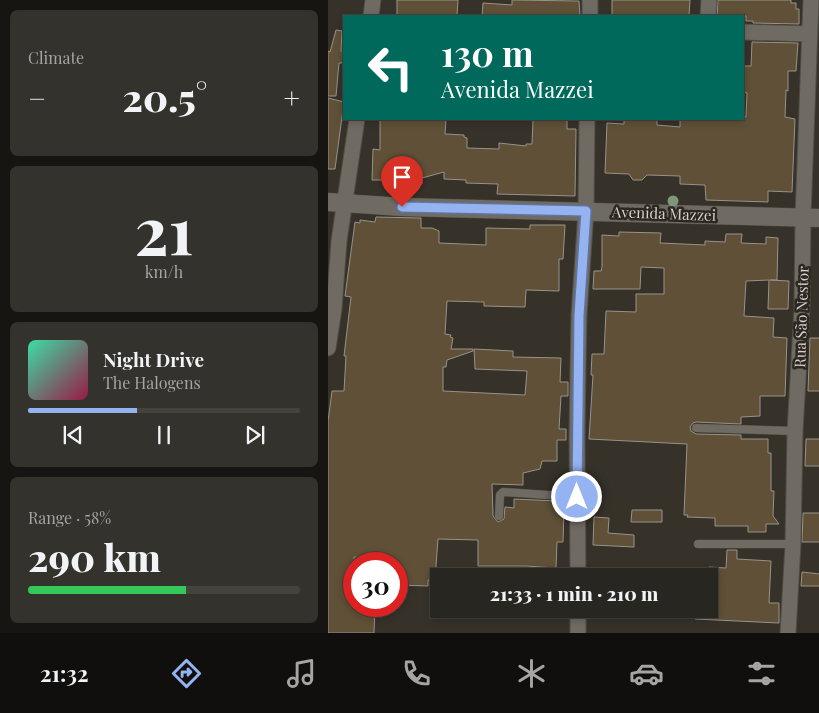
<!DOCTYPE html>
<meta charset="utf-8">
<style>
body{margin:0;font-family:"Playfair Display",serif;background:#34322d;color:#f1f3f6;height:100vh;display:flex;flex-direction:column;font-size:19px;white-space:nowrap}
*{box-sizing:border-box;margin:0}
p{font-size:16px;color:#a5a5a5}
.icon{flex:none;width:28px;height:28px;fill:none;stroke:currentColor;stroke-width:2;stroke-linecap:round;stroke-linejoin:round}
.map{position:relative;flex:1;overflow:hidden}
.panel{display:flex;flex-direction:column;gap:10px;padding:10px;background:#161512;width:328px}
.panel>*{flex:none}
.banner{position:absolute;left:15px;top:15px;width:401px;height:105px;border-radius:0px;box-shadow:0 2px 8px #0003,0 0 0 1px #44433e;background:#00695c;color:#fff;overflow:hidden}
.speed{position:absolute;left:15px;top:552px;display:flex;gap:10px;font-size:25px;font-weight:700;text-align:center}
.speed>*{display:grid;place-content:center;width:65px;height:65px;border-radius:50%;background:#282620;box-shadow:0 2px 8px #0003,0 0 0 1px #44433e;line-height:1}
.speed .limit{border:8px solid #d22;background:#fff;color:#111}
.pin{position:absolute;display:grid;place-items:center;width:42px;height:42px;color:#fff;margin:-51px -21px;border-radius:50% 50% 50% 0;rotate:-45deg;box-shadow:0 0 5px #0007}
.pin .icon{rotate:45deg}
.me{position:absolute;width:55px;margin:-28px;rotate:0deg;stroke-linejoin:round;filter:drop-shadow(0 0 4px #0008)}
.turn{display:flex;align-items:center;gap:18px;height:105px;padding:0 15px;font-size:22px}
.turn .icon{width:65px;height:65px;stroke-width:2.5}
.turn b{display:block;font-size:35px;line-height:42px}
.big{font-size:38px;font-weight:800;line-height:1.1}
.panel .widget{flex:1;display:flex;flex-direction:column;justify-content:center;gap:8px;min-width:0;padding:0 18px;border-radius:8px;background:#34322d}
.panel .dial{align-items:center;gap:0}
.dial b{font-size:65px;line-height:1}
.song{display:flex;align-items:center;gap:15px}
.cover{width:60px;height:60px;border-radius:8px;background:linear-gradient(135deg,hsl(160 70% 55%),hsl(340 70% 35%))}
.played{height:5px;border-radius:2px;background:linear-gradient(90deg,#95b2f1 40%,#44433e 40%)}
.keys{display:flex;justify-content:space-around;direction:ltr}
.heat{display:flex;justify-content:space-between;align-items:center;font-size:28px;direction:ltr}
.charge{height:8px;border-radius:4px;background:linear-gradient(90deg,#34c759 58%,#44433e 0)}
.trip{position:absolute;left:102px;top:568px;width:288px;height:50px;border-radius:0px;background:#282620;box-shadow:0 2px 8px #0003,0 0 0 1px #44433e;font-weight:800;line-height:50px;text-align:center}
.menu{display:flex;height:80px;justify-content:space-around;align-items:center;background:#100f0d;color:#a5a5a5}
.menu .icon{width:35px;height:35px}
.menu .current{color:#95b2f1}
.menu b{font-size:22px;color:#f1f3f6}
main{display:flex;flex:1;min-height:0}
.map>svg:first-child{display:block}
</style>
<main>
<section class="panel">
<div class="widget"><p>Climate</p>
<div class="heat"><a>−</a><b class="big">20.5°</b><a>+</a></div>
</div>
<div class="widget dial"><b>21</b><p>km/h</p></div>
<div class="widget">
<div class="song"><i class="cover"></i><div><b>Night Drive</b><p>The Halogens</p></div></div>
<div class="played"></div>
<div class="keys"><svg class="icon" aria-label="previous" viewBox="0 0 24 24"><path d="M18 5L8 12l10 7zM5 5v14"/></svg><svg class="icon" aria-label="pause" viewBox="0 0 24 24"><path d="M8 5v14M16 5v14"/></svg><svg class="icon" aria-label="next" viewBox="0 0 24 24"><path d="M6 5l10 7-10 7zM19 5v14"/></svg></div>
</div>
<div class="widget"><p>Range · 58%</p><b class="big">290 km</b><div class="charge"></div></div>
</section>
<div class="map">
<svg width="492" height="633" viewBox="0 0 492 633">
<rect width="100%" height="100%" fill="#36322a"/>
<!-- building -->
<path fill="#5f5037" stroke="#98938a" d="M69 0H130L129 16H69Z
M184 0 251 1 252 16H154L155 3 184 5Z
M284 0H362L361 16H284Z
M390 0H463V3H468V9H471V24L425 23V21H418V16H389Z
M8 30 14 31 13 51 16 52V63H11L8 96H0V51L2 52Z
M424 42 470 43 468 71H460V91L458 90 457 117 467 119 464 192 440 191V202L378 200 377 185 352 184V176L319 175 314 180H305L301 174 277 173 279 123 296 124V119H329V125L352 127V119H415L416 117H418L419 93 415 92V66H423Z
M0 98 16 102 7 169H0Z
M52 119H118L117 134 136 135V137L139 138V148L171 149V143L198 146V144H204L205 119H239V129H248L247 196 169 194 170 184 138 183V180L116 179V172L94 178V184L72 182V180H44L45 149 52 150Z
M48 217 93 218V228H104L111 231V243L158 245V228L202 229V225H237L235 259H231V291L198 290 197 307 156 306V302L119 301 117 334 123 335 122 337 125 338 123 349H145V351L119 360 118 367H115V391L197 395 199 371 147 369 146 349 185 351V357L233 358 232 382H240V396H233L231 429H238V440H229V461H214L212 469 195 473V485L164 484 165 516 170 522 176 519 177 507 186 508V499L229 501 228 509H236L235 542H229L228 568 198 566H150V540L110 539 107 580H100V586L69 585V560L26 557V606H47L46 633H0V421L4 391H16L18 356H16L23 297 17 296 27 222 32 223V220L47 222Z
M291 232 333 233 332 243 377 245V241L397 242 398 234H414L413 243 438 244V237L450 238 449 280H442L461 281 460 309H440L441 280 418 281 416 316 446 318 445 337 459 338 457 396H432V416L413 417V424L368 422 365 423 362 427 363 431 368 434 413 435V439H440V453H443V491H446L445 516 451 524H438V532H420V526H387V518L359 517 360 515H356L359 444 261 439 265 375H263L264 354H276L278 311 308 312V294H336V268L313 267 312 289H265L266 271H273L274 267V235L291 236Z
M482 338H492V391H480Z
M478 439H492V466H477Z
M304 510H334V522H303Z
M475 513H492V542H474Z
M266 517 281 518 280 533 306 535V547L265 545Z
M399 550H409V559L443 561 441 603H451V623L367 619 368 609H381V567L398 568Z
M474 572 492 574V586H473Z"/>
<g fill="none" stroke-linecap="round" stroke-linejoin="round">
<defs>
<path id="service" d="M368 428 467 431
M171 516 172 495 175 492 249 497
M370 544H465"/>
<path id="minor" d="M43 16 45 0
M262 16V0
M380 16 381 0
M415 32 481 34
M0 348 6 309 11 241 29 119
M250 576 249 436 250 369 251 315 258 211 259 119
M250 609V633
M460 633 465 544 467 431 474 308 475 217 483 0"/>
<path id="tertiary" d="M0 202 74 207 492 218"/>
</defs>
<!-- service casing -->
<use href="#service" stroke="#504d47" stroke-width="9"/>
<!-- minor casing -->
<use href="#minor" stroke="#504d47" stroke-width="17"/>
<!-- tertiary casing -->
<use href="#tertiary" stroke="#504d47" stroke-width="19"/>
<!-- service -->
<use href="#service" stroke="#6f6a62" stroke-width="8"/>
<!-- minor -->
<use href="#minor" stroke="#6f6a62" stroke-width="15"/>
<!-- tertiary -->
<use href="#tertiary" stroke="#6f6a62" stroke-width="18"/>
</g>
<!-- trees -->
<circle fill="#7f967b" cx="345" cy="201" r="5.5"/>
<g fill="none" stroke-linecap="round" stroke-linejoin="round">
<defs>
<path id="route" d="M74 207 258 211 251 315 249 497"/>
</defs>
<!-- route casing -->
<use href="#route" stroke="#61749d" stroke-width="12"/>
<!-- route -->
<use href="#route" stroke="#95b2f1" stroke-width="9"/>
</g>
<g text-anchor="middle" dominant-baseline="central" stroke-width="5" stroke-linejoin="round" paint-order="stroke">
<!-- street labels -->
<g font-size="15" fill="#d4d1cc" stroke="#2c2821">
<text transform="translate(336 213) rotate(2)">Avenida Mazzei</text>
<text transform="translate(473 317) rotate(-88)">Rua São Nestor</text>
</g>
</g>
</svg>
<div class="speed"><div class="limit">30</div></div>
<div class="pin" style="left:74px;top:207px;background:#d93025"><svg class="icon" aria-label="arrive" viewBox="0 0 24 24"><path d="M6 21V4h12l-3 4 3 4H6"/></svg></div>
<svg class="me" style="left:249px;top:497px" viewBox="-20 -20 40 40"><circle r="17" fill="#95b2f1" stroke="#fff" stroke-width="3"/><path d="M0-11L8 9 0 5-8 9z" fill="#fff"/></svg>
<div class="trip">21:33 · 1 min · 210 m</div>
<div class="banner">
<div class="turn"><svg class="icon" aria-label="left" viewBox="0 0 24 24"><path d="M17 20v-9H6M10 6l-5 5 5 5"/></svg><div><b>130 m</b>Avenida Mazzei</div></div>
</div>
</div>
</main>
<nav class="menu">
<b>21:32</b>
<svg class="icon current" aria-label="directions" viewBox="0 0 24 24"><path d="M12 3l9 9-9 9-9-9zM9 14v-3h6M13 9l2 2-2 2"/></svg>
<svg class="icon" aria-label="music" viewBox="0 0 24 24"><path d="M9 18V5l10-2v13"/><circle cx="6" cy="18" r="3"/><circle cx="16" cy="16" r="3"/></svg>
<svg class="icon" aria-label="phone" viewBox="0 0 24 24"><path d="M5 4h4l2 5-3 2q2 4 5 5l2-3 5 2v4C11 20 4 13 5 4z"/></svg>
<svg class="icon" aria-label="climate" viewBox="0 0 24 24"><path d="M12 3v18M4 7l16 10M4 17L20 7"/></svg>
<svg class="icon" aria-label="car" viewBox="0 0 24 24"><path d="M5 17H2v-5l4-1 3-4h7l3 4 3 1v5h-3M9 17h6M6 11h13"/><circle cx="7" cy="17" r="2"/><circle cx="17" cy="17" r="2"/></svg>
<svg class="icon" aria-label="filters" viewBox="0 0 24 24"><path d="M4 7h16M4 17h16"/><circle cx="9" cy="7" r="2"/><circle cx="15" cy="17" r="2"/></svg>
</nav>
